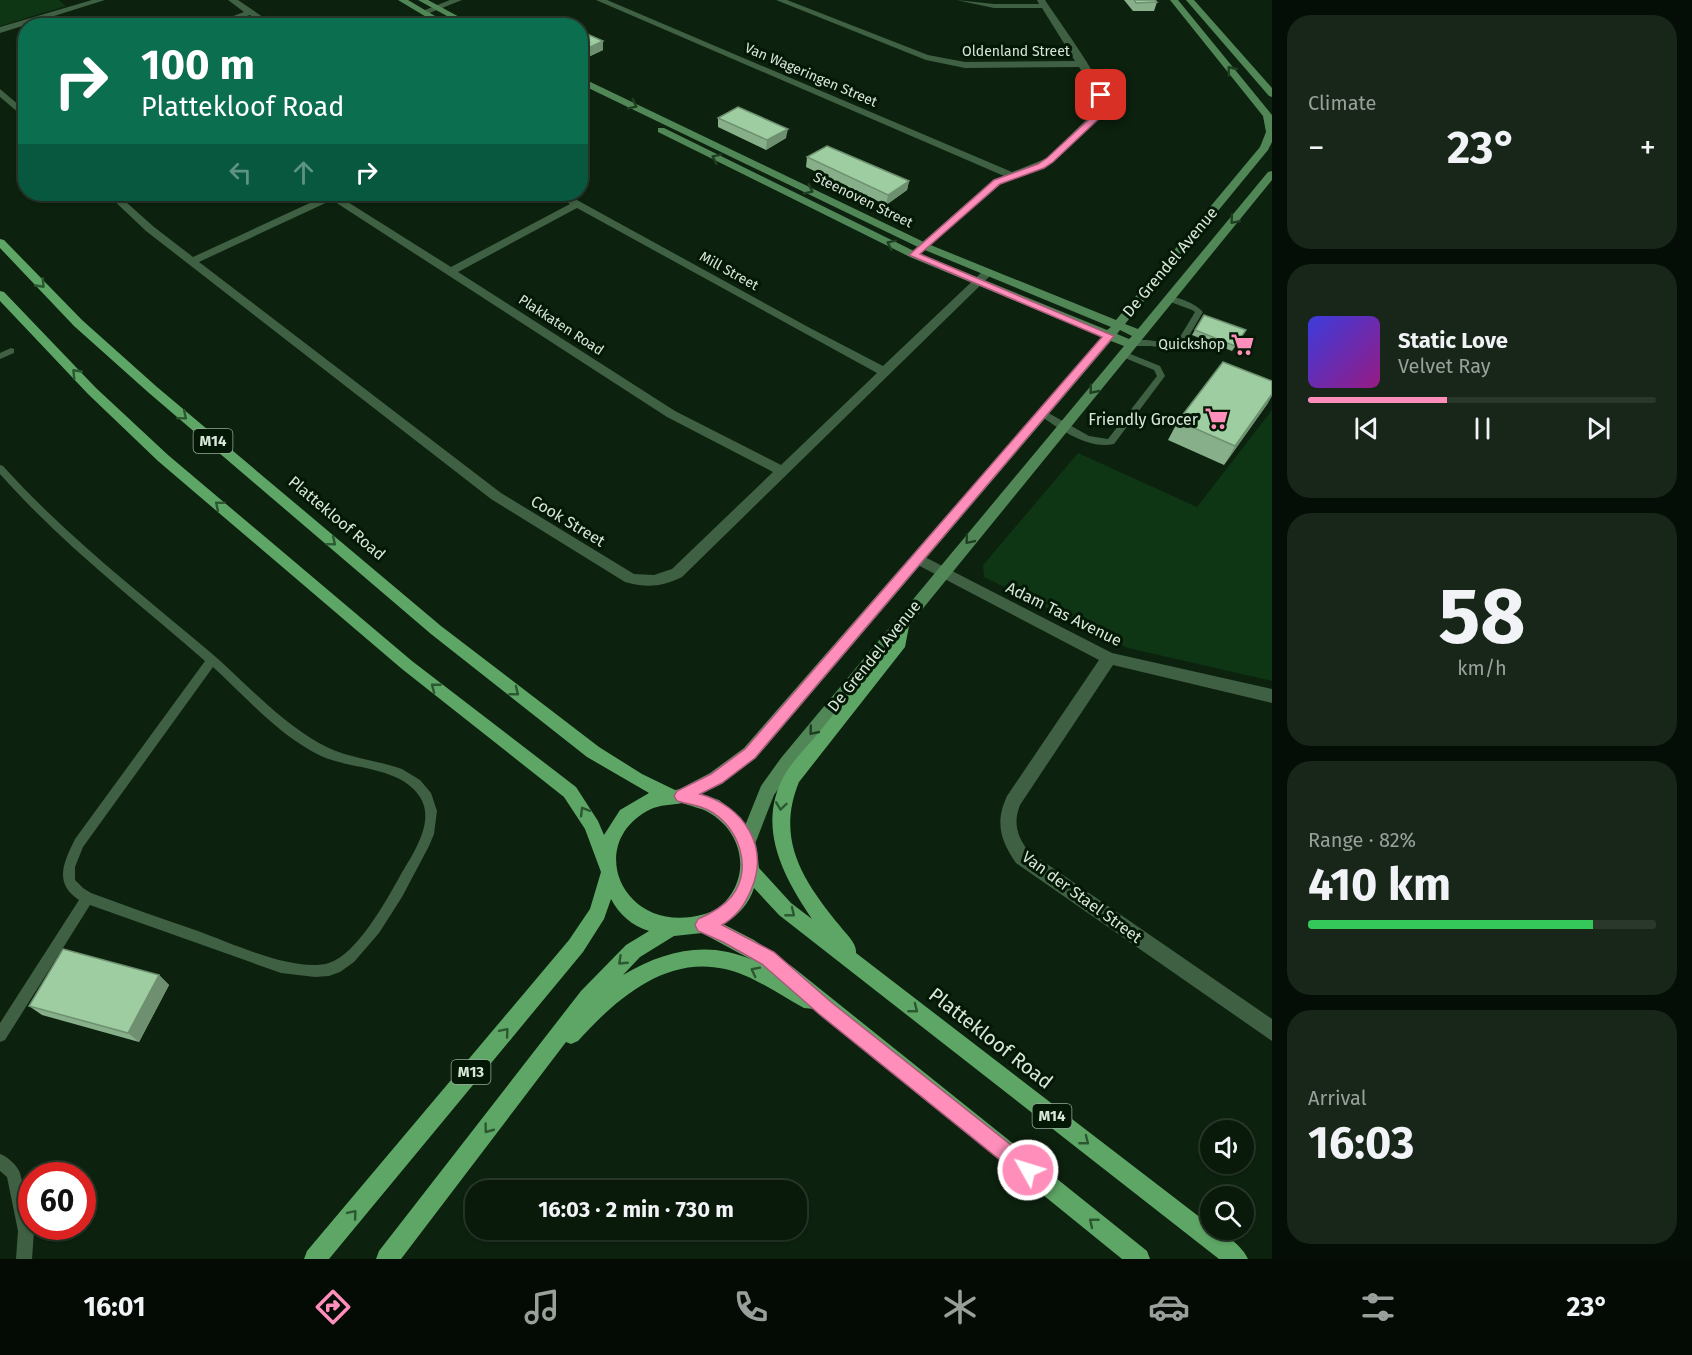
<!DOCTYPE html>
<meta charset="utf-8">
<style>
body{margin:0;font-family:"Fira Sans",sans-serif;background:#172618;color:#f1f3f6;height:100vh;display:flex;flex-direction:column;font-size:22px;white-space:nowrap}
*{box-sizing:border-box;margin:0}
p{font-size:20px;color:#99a09c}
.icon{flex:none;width:33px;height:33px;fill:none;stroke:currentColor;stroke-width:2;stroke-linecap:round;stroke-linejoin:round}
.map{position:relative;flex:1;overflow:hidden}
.details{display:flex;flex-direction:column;gap:15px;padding:15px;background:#050e06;width:420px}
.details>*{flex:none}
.hud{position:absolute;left:18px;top:18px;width:570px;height:183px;border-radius:24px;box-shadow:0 2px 4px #0004,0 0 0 2px #29382b;background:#0b6e4f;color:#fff;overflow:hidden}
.buttons{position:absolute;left:1200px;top:1120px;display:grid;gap:12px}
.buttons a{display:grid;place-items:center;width:54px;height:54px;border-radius:50%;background:#09190a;box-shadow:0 2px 4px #0004,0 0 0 2px #29382b;font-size:30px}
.speed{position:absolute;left:18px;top:1162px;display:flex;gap:12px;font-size:30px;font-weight:700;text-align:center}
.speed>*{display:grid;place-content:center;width:78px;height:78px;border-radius:50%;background:#09190a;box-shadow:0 2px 4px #0004,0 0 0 2px #29382b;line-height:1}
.speed .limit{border:9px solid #d22;background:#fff;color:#111}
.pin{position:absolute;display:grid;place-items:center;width:51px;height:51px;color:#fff;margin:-26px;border-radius:12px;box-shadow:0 3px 9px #0006}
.me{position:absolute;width:66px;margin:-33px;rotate:309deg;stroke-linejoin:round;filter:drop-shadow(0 0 4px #0008)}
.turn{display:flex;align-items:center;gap:21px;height:126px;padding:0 24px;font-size:27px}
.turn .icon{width:78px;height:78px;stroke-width:2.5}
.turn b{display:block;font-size:42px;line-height:51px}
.lanes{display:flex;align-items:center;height:57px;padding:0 24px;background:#0003;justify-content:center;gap:30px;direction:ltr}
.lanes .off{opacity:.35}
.big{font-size:45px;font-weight:700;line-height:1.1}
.details .widget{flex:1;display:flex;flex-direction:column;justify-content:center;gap:9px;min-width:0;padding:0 21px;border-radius:24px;background:#172618}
.details .dial{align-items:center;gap:0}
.dial b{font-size:78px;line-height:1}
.song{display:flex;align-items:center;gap:18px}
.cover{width:72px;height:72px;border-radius:9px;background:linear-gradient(135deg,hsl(240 70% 55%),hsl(310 70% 35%))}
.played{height:6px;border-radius:3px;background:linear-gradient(90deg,#ff8eba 40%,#29382b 40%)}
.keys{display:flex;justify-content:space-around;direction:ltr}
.heat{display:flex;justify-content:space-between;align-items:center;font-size:33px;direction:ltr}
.charge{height:9px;border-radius:4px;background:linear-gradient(90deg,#34c759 82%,#29382b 0)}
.trip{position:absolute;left:465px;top:1180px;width:342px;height:60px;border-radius:24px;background:#09190a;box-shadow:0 2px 4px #0004,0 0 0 2px #29382b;font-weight:700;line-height:60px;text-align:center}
.tab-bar{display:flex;height:96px;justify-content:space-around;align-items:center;background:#040a04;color:#99a09c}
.tab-bar .icon{width:42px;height:42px}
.tab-bar .current{color:#ff8eba}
.tab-bar b{font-size:27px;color:#f1f3f6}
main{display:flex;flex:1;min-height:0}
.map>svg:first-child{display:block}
</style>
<main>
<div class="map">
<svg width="1272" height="1259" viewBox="0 0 1272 1259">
<rect width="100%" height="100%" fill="#0c210e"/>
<!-- green -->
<path fill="#0e3514" d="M0 0H59L66 6 0 26Z
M1272 410V681L1128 648 984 577 983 565 1078 453 1197 507Z"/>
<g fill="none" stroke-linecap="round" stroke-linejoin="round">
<!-- lane -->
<path fill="#3f6042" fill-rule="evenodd" d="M1165 296C1177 296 1195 303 1203 312L1183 346 1178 349 1150 346H1127L1126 344C1139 336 1159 342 1174 344L1177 342 1195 312 1192 310 1165 300Z
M11 348 14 349V353L0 359V353Z
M1123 351 1160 366 1165 376 1114 444C1088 450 1060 429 1039 415V411H1045L1089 436 1108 439 1157 376 1154 370 1120 356V352Z
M0 465 3 466C66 536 139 592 210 652 246 683 278 720 319 743 344 758 374 759 402 769L420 780 431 793 437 811 434 834 429 846 402 897 379 933 354 962 340 972 329 976 315 977 281 973 90 905 5 1040 0 1042V1023L79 900C53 883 64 862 75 839L205 661C135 600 62 544 0 474ZM213 667C247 698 279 736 321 756 352 770 400 766 420 797 436 822 412 855 400 876 386 901 357 954 329 963 295 973 231 943 198 931 162 919 127 906 91 893L83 888 75 880V867L83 847Z
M0 1154C8 1157 17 1165 20 1173L34 1231 32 1259H16L18 1231 7 1177 0 1171Z"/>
<!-- street -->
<path fill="#3f6042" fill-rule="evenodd" d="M92 0H105L0 33V27Z
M228 0H238L276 26H266L250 15 220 26H206L244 12Z
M450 0H462L427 14 420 12Z
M596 0H607L1012 172 1047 158 1099 107 1096 95 1079 67 965 68 926 60 776 0H787L928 55 965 62 1075 61 1042 8H994L956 0 994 4H1039L1037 0H1045C1064 29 1101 77 1109 108L1053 162 1001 184 914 258 909 255 910 253 993 180 1004 176Z
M0 89 26 111V119L0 97Z
M107 194H117L154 227 193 257 325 196 324 194H335L451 267 570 204 554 194H566L810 328 883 366 983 271 987 270 993 273 682 577C663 587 645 588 625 582L491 499 146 231ZM332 200 667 417 773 472 672 569 654 575 634 574 501 493 199 262ZM577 208 877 373 781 465 675 411 458 272Z
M919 554 1112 653 1272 689V703L1113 665 1020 805C1013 823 1017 836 1028 851L1272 1019V1041L1016 863C1000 840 995 822 1007 796L1099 660 914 563 912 559Z"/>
<!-- secondary -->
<path fill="#518756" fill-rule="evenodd" d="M398 0H408L435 16 428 18Z
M418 0H428L476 26H465Z
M1170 0H1178L1272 115V142L1268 150 1125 324 1138 329 1268 172 1272 171V180L793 768 774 795 753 849 747 851 741 849 738 843 761 786 781 758 1124 346 1111 341 756 758 722 783 688 801 682 803 676 801 674 796 676 791 710 773 744 748 1102 337 910 257 658 132V128H664L918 253 1107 330 1111 327 920 248 580 84V77L928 244 1116 320 1260 147 1266 132 1263 116ZM1120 330 1132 336 1129 339 1117 334Z
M1186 0H1194L1272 88V97L1269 96Z"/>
<!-- primary -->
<path fill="#5ea665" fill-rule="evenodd" d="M0 239 4 240 82 320 157 387 441 626 599 747 642 774 675 790 682 789 719 800 741 818 756 845 759 868 791 903 812 919C782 875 756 825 785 774 794 759 809 745 820 731 844 701 868 671 893 641L898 617H908L910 621 905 647 799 782C775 840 804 882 840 926 846 934 857 943 856 953L1210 1225V1230C1223 1230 1243 1247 1248 1259H1219L779 915 754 888C749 904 738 916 723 924L754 940 794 968 1147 1251 1150 1259H1122L814 1009 804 1008C779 995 753 975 725 969 665 955 615 1000 578 1041L571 1044 566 1042 401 1259H376L379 1251 581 991 626 945 649 931C632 926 619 914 611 899L604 919 583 952 329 1259H304L307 1251 569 940 590 909 601 872 585 829 564 797 402 669 158 461 88 394 0 301V291L4 292 96 388 168 455 412 661 576 787 598 821 604 835 620 810 649 793 587 757 431 634 149 393 74 326 0 248ZM682 803C690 806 701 808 708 812 739 829 751 868 729 897 720 910 706 915 691 917 619 927 586 841 651 809 659 805 672 805 682 803ZM702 933 752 960C707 940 664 951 623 975L640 957 674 936Z"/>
</g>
<!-- wall -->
<path fill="#87b08a" d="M1124 0H1155L1157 2 1154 11H1133Z
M580 31 603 50 584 59 580 58Z
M718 118 786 138 766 150 718 127Z
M807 157 909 181 907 190 886 205 806 167Z
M1195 330 1243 335 1232 351 1192 335Z
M1268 403 1224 465 1168 440 1178 421Z
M159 975 169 985 139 1042 42 1015 29 1006Z"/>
<!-- shaded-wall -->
<path fill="#6e9070" d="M603 41V50L584 59V50Z
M788 129 786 138 766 150 767 140Z
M909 181 907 190 886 205 888 195Z
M1272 394V396L1268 403 1224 465 1235 446Z
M159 975 169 985 139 1042 128 1033Z"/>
<!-- building -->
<path fill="#9dcda0" stroke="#6e9070" stroke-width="1.5" d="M1134 0H1155L1157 2 1136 3Z
M580 31 603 41 584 50 580 49Z
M738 107 788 129 767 140 718 118Z
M827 146 909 181 888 195 807 157Z
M1204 315 1246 330 1235 346 1195 330Z
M1223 362 1272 381V394L1235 446 1178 421Z
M63 949 159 975 128 1033 29 1006Z"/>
<!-- one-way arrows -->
<defs><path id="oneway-chevron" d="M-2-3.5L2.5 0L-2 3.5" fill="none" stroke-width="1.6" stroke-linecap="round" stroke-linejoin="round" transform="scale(1.5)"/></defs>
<g stroke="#1f3f22">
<use href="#oneway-chevron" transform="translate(1231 70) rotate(-129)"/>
<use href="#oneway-chevron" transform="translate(633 105) rotate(26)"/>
<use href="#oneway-chevron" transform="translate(716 158) rotate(-154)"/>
<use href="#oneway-chevron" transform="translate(809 190) rotate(26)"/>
<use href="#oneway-chevron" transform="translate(1234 220) rotate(130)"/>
<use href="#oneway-chevron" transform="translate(891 244) rotate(-154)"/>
<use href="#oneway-chevron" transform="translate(1093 390) rotate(129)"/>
<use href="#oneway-chevron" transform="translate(969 540) rotate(130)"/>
<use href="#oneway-chevron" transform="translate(813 731) rotate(129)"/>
</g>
<g stroke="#2c5831">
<use href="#oneway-chevron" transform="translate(41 284) rotate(46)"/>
<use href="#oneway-chevron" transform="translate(76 373) rotate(-134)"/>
<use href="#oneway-chevron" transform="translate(183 416) rotate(40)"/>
<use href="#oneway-chevron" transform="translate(219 505) rotate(-140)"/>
<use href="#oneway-chevron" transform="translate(332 542) rotate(40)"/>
<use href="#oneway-chevron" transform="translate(435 687) rotate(-142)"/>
<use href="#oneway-chevron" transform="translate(515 692) rotate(38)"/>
<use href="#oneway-chevron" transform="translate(781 806) rotate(98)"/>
<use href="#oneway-chevron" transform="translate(584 811) rotate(-121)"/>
<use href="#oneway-chevron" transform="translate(791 913) rotate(39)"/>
<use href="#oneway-chevron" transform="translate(622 961) rotate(137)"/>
<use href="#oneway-chevron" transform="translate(755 971) rotate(-153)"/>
<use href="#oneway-chevron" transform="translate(914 1009) rotate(38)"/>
<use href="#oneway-chevron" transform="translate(505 1032) rotate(-50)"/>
<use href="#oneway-chevron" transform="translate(488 1129) rotate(127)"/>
<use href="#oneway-chevron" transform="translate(1085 1141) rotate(38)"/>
<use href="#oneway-chevron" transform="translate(353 1214) rotate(-50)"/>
<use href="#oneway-chevron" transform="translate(1093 1222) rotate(-141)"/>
</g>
<!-- route -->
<path fill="#ff8eba" stroke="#a65c79" stroke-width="1.5" d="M1098 93 1105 95 1109 105 1107 111 1053 162 1044 168 1000 184 920 254 1114 336 755 758 722 783 700 794C744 806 770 847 751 890 745 905 736 917 722 925L774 952 831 1002 1035 1164 1037 1170 1035 1177 1028 1180 1021 1177 819 1014 762 964 723 942 698 931 695 925 698 919C710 914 723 907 732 896 754 868 738 825 708 810 698 805 686 804 677 801L674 796 677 791 711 774 745 749 1102 337 909 255 994 180 1038 164 1047 158 1099 110 1101 105Z"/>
<!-- icons -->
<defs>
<symbol id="supermarket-bare" viewBox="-9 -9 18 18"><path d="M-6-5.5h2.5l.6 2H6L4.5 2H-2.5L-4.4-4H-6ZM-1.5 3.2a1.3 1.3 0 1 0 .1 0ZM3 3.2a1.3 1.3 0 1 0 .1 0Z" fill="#ff8eba" stroke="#041806" stroke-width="2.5" paint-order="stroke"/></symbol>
</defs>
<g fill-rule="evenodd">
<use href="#supermarket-bare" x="1226" y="328" width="33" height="33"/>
<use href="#supermarket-bare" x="1200" y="402" width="33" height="33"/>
</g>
<g text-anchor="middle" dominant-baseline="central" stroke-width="6" stroke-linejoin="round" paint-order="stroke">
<!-- far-street labels -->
<g font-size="14" fill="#d9e7da" stroke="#041806">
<text x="1016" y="51">Oldenland Street</text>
<text transform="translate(811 75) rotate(23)">Van Wageringen Street</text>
<text transform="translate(863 200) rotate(26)">Steenoven Street</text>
<text transform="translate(729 271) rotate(29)">Mill Street</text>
<text transform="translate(561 325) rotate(33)">Plakkaten Road</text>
</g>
<!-- far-poi labels -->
<g font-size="14" fill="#d9e7da" stroke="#041806" text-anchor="end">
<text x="1225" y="344">Quickshop</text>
</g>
<!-- shield labels -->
<g fill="#041806" stroke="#99a99a" stroke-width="1.5">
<rect x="193.5" y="429" width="39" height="24" rx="4.5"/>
<rect x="451.5" y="1060" width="39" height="24" rx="4.5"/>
<rect x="1032.5" y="1104" width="39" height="24" rx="4.5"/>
</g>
<g font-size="15" font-weight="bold" fill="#d9e7da">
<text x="213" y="441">M14</text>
<text x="471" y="1072">M13</text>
<text x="1052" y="1116">M14</text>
</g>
<!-- street labels -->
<g font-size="16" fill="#d9e7da" stroke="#041806">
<text transform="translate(1170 262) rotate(-50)">De Grendel Avenue</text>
<text transform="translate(337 518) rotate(40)">Plattekloof Road</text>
<text transform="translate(568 521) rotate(31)">Cook Street</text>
<text transform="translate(1064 614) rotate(26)">Adam Tas Avenue</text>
<text transform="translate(874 656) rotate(-51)">De Grendel Avenue</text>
<text transform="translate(1082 897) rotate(36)">Van der Stael Street</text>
</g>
<!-- poi labels -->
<g font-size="16" fill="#d9e7da" stroke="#041806" text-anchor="end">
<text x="1198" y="419">Friendly Grocer</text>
</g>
<!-- near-street labels -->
<g font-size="20" fill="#d9e7da" stroke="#041806">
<text transform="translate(991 1038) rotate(38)">Plattekloof Road</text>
</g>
</g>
</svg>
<div class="buttons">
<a><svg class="icon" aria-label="sound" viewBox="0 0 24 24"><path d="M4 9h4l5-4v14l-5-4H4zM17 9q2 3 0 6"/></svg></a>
<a><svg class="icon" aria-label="search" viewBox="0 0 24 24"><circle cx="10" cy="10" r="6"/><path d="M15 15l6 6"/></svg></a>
</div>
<div class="speed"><div class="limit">60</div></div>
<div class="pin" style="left:1101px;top:95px;background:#d93025"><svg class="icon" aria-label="arrive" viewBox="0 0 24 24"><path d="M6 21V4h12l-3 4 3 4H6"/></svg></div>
<svg class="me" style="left:1028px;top:1170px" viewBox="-20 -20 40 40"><circle r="17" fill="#ff8eba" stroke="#fff" stroke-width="3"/><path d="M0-11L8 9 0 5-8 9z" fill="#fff"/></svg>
<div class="trip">16:03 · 2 min · 730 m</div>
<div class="hud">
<div class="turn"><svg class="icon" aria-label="right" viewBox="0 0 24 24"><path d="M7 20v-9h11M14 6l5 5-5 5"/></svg><div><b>100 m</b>Plattekloof Road</div></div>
<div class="lanes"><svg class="icon off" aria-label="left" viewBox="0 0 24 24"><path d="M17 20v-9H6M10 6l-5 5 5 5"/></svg><svg class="icon off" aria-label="ahead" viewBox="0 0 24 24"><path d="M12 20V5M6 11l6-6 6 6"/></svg><svg class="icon" aria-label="right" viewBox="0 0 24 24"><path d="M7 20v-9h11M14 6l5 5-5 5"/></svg></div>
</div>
</div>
<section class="details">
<div class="widget"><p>Climate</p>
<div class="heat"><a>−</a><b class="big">23°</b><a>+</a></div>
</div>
<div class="widget">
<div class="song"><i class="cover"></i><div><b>Static Love</b><p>Velvet Ray</p></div></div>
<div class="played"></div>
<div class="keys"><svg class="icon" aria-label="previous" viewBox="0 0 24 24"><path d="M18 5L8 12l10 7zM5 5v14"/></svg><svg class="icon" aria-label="pause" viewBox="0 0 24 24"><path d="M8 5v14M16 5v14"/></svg><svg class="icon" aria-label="next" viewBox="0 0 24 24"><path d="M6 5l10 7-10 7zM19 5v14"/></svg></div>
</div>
<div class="widget dial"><b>58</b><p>km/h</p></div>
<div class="widget"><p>Range · 82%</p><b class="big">410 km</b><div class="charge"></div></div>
<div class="widget"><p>Arrival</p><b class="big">16:03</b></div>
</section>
</main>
<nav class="tab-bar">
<b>16:01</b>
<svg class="icon current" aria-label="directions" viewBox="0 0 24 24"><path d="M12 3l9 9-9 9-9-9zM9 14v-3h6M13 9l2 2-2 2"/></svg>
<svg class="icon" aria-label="music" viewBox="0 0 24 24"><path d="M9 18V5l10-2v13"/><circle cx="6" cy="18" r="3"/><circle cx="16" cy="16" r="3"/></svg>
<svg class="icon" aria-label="phone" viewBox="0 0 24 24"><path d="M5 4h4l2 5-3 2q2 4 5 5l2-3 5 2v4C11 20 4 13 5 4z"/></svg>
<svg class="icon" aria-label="climate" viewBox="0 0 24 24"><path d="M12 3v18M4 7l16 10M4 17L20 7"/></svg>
<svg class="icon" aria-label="car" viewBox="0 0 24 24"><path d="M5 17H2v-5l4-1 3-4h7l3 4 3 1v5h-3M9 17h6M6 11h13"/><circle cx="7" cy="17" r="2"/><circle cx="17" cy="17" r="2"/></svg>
<svg class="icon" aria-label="filters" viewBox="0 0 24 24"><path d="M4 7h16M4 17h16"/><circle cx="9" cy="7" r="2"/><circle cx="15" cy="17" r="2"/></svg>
<b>23°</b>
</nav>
